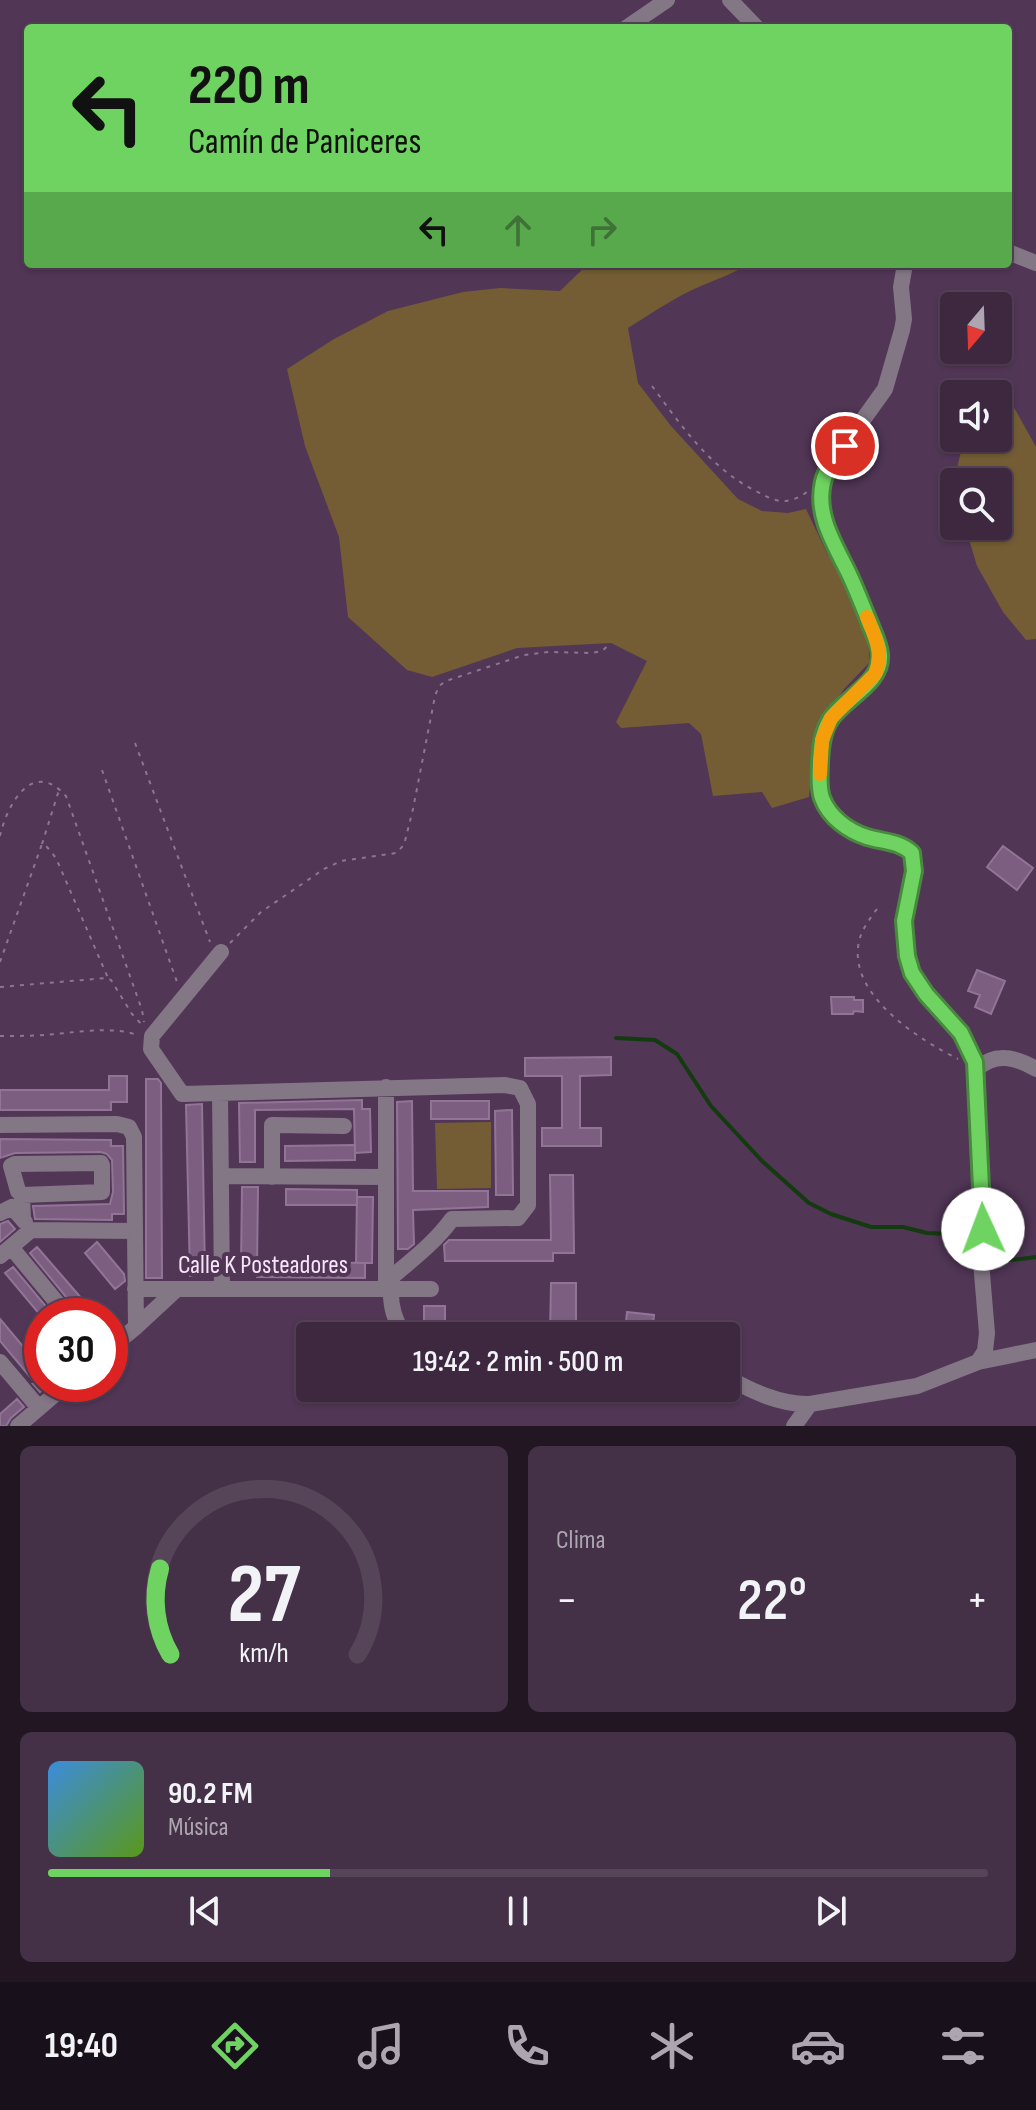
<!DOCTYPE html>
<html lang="es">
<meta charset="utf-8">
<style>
body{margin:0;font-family:"Sofia Sans Condensed",sans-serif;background:#443047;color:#f1f3f6;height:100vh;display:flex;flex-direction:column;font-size:30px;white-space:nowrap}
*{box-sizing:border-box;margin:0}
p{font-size:26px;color:#ada6b1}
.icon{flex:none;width:44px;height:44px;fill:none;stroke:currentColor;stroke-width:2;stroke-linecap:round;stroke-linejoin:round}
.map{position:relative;height:1426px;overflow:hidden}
.sheet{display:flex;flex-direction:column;gap:20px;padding:20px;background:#221623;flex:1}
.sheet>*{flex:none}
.hud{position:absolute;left:24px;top:24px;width:988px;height:244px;border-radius:8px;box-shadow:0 2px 6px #0004,0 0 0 2px #564459;background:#6ed360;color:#111;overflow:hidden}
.needle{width:52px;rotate:199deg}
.tools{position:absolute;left:940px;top:292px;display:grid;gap:16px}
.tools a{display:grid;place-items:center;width:72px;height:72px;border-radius:8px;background:#3d2840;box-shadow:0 2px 6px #0004,0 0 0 2px #564459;font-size:40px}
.speed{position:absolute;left:24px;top:1298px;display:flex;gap:16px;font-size:40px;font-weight:700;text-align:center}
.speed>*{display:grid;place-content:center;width:104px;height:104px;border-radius:50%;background:#3d2840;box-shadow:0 2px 6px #0004,0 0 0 2px #564459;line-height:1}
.speed .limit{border:12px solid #d22;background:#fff;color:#111}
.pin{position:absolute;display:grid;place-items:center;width:68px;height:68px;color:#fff;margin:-34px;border:4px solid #fff;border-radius:50%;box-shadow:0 2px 8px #0007}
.me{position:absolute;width:88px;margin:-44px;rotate:358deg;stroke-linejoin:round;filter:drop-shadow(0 0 6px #0008)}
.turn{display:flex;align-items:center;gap:28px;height:168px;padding:0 32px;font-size:36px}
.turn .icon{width:104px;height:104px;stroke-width:2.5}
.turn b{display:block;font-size:56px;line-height:68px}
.lanes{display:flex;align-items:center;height:76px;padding:0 32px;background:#0003;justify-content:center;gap:40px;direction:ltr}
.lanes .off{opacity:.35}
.big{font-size:60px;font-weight:600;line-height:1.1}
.sheet .widget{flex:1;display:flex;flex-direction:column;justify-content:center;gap:12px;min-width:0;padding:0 28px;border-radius:12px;background:#443047}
.sheet .dial{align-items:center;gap:0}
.dial svg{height:208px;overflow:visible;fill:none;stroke:#564459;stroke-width:7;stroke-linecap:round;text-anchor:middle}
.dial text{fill:#f1f3f6;stroke:none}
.song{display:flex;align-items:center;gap:24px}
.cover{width:96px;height:96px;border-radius:12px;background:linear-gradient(135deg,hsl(210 70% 55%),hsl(90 70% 35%))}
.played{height:8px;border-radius:4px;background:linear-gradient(90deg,#6ed360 30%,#564459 30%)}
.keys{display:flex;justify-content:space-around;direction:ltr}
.heat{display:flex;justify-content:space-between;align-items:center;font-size:44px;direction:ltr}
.sheet .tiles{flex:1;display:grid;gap:20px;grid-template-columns:1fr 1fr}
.widget:last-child{grid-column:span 2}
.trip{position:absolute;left:296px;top:1322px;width:444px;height:80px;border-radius:8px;background:#3d2840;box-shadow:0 2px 6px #0004,0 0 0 2px #564459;font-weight:600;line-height:80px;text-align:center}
.tab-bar{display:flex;height:128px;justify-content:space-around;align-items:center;background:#18101a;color:#ada6b1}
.tab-bar .icon{width:56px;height:56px}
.tab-bar .selected{color:#6ed360}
.tab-bar b{font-size:36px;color:#f1f3f6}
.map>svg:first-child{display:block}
</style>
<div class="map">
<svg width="1036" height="1426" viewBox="0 0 1036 1426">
<rect width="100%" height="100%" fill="#513656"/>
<!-- green -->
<path fill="#745d34" d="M588 264H748C733 274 717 279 701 286 675 297 652 313 628 328L638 383 671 426 738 499 762 511 788 513 806 509 827 553 865 611 870 662 844 689 816 732 809 797 772 808 762 792 713 796 701 734 689 723 621 728 616 722 647 661 611 643 517 648 432 677 407 670 348 617 339 537 305 446 287 369 334 339 388 311 463 292 500 288 560 291Z
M1002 386 1036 447V639L1026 640 1003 612 977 566 965 526H998V482H954L964 438H998V394H992Z
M491 1122V1188L437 1189 435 1123Z"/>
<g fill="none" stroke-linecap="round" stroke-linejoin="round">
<!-- stream -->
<path stroke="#143b0f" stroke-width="4" d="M616 1038 655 1040 677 1054 711 1106 762 1161 809 1203 831 1214 871 1227H903L927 1233 952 1234 977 1250
M987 1256C1001 1263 1021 1259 1036 1257"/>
</g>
<!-- building -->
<path fill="#7b5e80" stroke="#927497" stroke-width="2" d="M1003 846 1033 868 1017 890 987 867Z
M977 970 1005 981 991 1014 975 1007 980 995 968 991Z
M831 997H854V1000H863V1012L854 1011 853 1014H832Z
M611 1057V1075L580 1076V1128H601V1146H542V1128H562V1076H525V1058Z
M109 1076H127V1102H111V1110H0V1090H109Z
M146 1079H158L161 1083 162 1278H146Z
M362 1100V1109H370L371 1152 355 1153 354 1109 255 1110V1162H240L239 1103Z
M412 1101 413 1191H488V1207L413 1210 414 1244 408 1249H398L397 1102Z
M431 1101H489V1119H431Z
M202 1104 205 1275 190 1276 186 1105Z
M512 1110 513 1195H496L495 1111Z
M0 1139 111 1140V1146H123L124 1214H112V1220L35 1219 33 1206 110 1204 113 1192 112 1160 107 1154 101 1152 15 1153 0 1158Z
M355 1145V1160L285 1161V1146Z
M550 1175H573L574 1253H553V1261H445L444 1245 449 1240H551Z
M242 1187H258L257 1266V1261L365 1263V1278L257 1277V1268H241Z
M286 1189 357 1190V1205H286Z
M357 1197H373L372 1263H356Z
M8 1221 15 1229 0 1242V1224Z
M97 1242 124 1274 125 1281 115 1289 85 1253Z
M37 1247 89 1307 96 1316H79L76 1309 30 1253Z
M13 1267 54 1316H41L5 1273Z
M551 1283H576V1336H550Z
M424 1306H445V1336H424Z
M627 1312 654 1315 652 1336H640V1334L625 1332Z
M0 1319 42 1369V1384H50L40 1392 33 1384H36L0 1341Z
M17 1399 24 1407 11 1418 6 1426H0V1414Z"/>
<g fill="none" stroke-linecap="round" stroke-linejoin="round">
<!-- path -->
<path stroke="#8e7691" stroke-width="2" stroke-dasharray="4 6" stroke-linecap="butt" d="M652 386C683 428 713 472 762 494 769 498 778 502 786 501 794 500 802 496 808 491
M135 743 210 942
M102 770 177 982
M0 836C7 805 32 758 66 796L142 1010 144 1022
M42 844 59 790
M877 909C868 921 859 933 858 948 853 998 920 1040 958 1059
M230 943 261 912 324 869 341 861 396 853 404 845 413 809 435 696 439 686 446 681 524 655 549 652 592 653 602 651 611 643
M0 962 42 844 47 847 56 858 108 978
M0 987 106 978 111 980 132 1014 143 1026
M0 1036C15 1036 30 1036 45 1035 71 1033 116 1025 139 1036"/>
<!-- minor -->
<path stroke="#837685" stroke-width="16" d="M730 0 757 28
M626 28 667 0
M1008 252 1036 263
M905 264 901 287 904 319 902 330 885 389 827 470C812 513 837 548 854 585 860 598 865 612 870 625 874 634 879 644 880 654 883 683 844 698 830 720 822 734 821 747 820 761 820 774 817 786 822 798 829 817 848 831 867 837 883 842 899 841 912 853L914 871 904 921 907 956 912 973 926 994 961 1033 969 1048 977 1069 983 1229 981 1262 987 1333 985 1351 978 1362
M221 952 152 1036 151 1049 182 1094 505 1085 520 1088 528 1104V1205L518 1218 452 1219C434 1244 409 1262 386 1282
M977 1069C995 1052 1016 1057 1036 1069
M220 1093 222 1289
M0 1125 117 1124 129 1127 134 1137 136 1327 110 1348
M221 1176 385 1177
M272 1177V1125L344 1126
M22 1195 18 1191 11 1166 15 1164 101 1163 102 1165V1192L22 1195 23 1219
M0 1213 12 1207 25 1222
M11 1247 68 1316
M0 1256 31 1230 135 1231
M386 1287V1087
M391 1288C390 1307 395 1320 404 1336
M135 1289H431
M136 1327 177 1289
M0 1362 39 1408
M726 1377C752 1391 780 1405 810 1404L917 1386 978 1362 1036 1350
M548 1388H597
M18 1426 67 1384
M794 1426 810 1404"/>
</g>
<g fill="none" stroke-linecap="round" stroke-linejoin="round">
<defs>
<path id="route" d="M845 446C837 457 826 468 823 482 815 515 835 545 849 574 856 589 862 604 868 619 872 630 879 642 880 654 883 683 844 698 830 720 822 733 821 747 820 761 820 774 818 786 822 798 829 817 848 831 867 837 883 842 899 841 912 853L914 871 904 921 907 956 912 973 926 994 961 1033 975 1062 983 1229"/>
</defs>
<!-- route casing -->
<use href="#route" stroke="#48893e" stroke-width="20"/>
<!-- route -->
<use href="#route" stroke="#6ed360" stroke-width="14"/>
<!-- slow -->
<path stroke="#f59e0b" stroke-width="14" d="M820 774 822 740 831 718 875 674C884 653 875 637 867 617"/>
</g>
<g text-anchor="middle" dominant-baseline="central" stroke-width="8" stroke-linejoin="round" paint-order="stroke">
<!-- street labels -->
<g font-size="26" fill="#f6e5f8" stroke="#513656">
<text x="263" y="1265">Calle K Posteadores</text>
</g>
</g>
</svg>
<div class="tools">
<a><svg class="needle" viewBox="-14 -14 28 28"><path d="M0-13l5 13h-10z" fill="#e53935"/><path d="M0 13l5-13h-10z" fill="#ada6b1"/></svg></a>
<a><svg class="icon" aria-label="sound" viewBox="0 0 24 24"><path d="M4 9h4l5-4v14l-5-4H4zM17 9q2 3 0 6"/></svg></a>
<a><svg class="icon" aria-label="search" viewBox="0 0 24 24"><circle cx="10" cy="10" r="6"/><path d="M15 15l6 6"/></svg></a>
</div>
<div class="speed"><div class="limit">30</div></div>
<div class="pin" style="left:845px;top:446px;background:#d93025"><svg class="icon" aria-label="arrive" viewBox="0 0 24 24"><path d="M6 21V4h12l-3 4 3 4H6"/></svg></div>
<svg class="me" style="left:983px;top:1229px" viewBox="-20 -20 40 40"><circle r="19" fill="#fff"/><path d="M0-13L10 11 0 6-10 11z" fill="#6ed360"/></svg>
<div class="trip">19:42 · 2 min · 500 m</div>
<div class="hud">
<div class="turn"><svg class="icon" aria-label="left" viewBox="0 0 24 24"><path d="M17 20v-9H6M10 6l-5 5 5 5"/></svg><div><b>220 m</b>Camín de Paniceres</div></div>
<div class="lanes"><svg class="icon" aria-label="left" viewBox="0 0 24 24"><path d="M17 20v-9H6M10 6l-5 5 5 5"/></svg><svg class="icon off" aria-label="ahead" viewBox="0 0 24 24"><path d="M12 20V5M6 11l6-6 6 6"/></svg><svg class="icon off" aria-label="right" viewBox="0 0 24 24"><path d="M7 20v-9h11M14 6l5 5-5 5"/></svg></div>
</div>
</div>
<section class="sheet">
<div class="tiles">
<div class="widget dial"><svg viewBox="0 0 100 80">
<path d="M14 69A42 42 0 1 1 86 69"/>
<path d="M14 69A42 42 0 0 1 10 36" stroke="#6ed360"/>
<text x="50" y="56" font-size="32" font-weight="700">27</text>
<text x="50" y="72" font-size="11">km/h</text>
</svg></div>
<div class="widget"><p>Clima</p>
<div class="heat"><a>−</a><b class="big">22°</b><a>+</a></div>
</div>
<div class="widget">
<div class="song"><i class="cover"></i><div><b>90.2 FM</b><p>Música</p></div></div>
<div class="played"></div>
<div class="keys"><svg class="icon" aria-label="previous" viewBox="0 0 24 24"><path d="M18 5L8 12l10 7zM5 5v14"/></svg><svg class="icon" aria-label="pause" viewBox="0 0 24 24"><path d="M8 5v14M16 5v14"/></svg><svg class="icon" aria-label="next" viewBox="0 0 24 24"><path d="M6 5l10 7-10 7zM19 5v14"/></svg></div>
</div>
</div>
</section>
<nav class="tab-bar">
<b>19:40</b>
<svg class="icon selected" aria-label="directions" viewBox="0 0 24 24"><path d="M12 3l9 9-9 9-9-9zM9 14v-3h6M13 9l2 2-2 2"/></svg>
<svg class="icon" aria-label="music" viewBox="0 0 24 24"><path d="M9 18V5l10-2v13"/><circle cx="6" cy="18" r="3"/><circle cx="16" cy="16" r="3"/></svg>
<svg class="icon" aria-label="phone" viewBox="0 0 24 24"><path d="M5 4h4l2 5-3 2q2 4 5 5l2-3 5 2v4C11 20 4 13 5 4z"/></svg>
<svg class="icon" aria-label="climate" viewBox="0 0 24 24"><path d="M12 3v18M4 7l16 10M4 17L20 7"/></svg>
<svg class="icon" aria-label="car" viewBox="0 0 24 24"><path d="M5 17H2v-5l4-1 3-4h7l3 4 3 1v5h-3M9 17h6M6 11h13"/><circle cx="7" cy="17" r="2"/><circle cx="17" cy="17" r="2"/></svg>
<svg class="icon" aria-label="filters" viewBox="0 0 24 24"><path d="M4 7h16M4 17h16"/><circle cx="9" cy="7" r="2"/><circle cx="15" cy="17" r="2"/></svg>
</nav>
